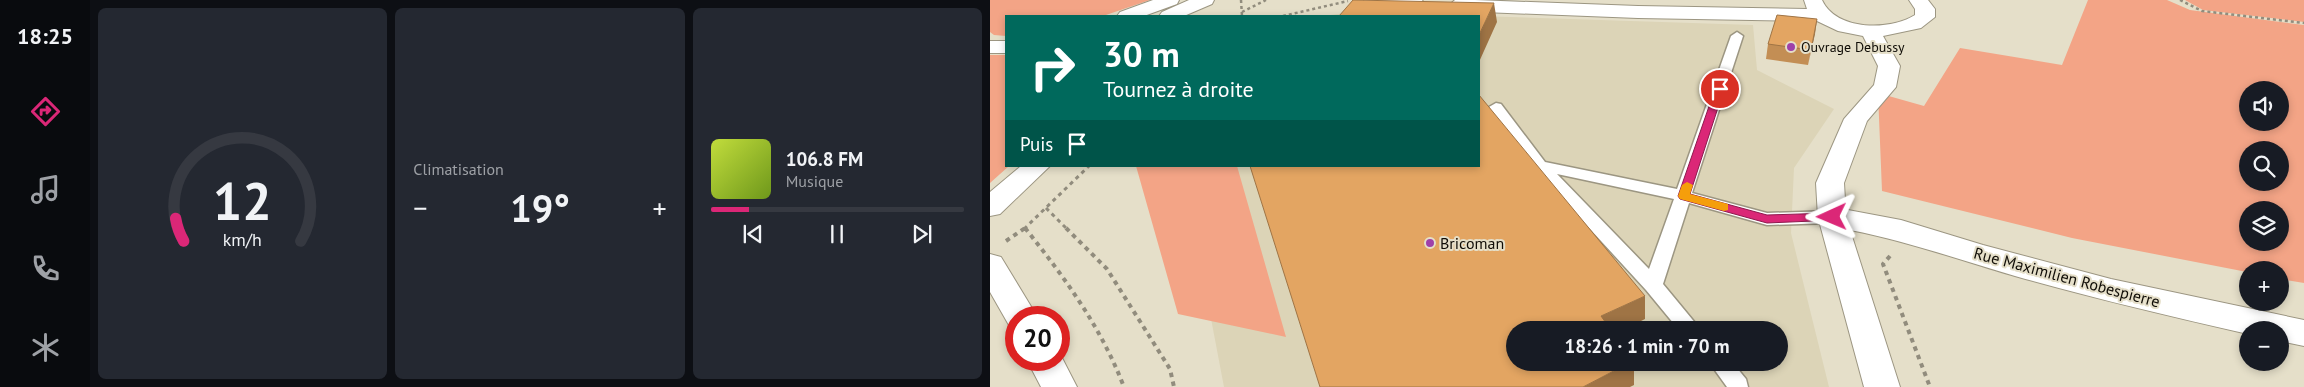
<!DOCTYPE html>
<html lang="fr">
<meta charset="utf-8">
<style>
body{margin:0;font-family:"PT Sans",sans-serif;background:#242831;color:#f1f3f6;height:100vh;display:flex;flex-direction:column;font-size:19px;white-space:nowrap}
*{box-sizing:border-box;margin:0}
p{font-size:16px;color:#9ea1a6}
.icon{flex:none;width:28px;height:28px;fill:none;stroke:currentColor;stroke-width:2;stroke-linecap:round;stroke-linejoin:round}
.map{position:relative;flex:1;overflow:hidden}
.side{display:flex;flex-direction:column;gap:8px;padding:8px;background:#0d0f14;width:900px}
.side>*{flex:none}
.top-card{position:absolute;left:15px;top:15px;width:475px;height:152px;border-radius:0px;box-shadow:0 2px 8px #0003;background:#00695c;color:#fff;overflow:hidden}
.controls{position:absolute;left:1249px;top:81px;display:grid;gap:10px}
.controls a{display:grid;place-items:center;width:50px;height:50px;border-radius:50%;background:#171b24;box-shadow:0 2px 8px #0003;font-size:25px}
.speed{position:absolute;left:15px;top:306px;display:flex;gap:10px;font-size:25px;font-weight:700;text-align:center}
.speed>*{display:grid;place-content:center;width:65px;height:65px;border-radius:50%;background:#171b24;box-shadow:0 2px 8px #0003;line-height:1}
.speed .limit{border:8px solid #d22;background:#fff;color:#111}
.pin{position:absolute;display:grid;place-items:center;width:42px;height:42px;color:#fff;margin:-21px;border:2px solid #fff;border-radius:50%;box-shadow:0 1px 5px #0007}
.me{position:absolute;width:55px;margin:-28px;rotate:269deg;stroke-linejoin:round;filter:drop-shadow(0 0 4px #0008)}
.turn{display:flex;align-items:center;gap:18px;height:105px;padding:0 15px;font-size:22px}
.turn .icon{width:65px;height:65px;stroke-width:2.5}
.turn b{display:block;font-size:35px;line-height:42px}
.then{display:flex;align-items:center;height:48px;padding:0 15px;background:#0003;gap:10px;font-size:19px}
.big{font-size:38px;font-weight:600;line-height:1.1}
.side .widget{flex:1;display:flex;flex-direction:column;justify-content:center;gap:8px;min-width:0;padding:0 18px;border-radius:8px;background:#242831}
.side .dial{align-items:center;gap:0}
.dial svg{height:130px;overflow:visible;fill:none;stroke:#363941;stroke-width:7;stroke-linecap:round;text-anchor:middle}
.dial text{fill:#f1f3f6;stroke:none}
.song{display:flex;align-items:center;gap:15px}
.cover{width:60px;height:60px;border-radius:8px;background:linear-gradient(135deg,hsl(70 70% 55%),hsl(80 70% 35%))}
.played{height:5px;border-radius:2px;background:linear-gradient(90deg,#db2777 15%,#363941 15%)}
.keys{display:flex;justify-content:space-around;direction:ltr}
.heat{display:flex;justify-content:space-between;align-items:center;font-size:28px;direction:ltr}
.side .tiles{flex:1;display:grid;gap:8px;grid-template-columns:repeat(3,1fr)}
.trip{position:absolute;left:516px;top:321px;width:282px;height:50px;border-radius:25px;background:#171b24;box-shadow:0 2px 8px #0003;font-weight:600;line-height:50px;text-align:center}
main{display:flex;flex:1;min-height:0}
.tab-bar{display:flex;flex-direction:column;width:90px;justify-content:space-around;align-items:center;background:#090b0e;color:#9ea1a6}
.tab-bar .icon{width:35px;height:35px}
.tab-bar .current{color:#db2777}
.tab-bar b{font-size:22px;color:#f1f3f6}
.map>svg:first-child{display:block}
</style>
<main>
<nav class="tab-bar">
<b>18:25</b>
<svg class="icon current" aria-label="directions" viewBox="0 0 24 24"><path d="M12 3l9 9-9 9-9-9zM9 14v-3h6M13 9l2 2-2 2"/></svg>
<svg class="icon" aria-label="music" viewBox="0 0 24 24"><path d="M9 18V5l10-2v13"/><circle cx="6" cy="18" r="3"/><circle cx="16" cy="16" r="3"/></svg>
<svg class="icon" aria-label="phone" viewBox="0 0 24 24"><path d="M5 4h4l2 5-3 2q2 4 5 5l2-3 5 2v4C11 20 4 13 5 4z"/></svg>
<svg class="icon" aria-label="climate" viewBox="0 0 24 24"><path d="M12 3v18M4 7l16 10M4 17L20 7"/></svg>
</nav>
<section class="side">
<div class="tiles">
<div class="widget dial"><svg viewBox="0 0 100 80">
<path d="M14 69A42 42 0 1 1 86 69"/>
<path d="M14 69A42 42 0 0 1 9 55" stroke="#db2777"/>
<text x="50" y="56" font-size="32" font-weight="700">12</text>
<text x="50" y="72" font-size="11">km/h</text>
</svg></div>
<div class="widget"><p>Climatisation</p>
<div class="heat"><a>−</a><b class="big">19°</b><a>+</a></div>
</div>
<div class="widget">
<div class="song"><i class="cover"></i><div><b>106.8 FM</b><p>Musique</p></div></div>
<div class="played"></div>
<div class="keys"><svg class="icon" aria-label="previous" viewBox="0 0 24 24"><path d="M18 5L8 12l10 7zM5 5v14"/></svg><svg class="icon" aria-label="pause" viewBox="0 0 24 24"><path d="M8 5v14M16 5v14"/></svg><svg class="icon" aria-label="next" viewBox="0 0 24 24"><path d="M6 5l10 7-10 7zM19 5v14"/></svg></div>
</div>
</div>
</section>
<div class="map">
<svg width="1314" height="387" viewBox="0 0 1314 387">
<rect width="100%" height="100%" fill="#e5dfc9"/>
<!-- built -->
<path fill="#dcd4b7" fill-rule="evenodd" d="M364 12 763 25 767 70 844 109 804 168 801 233 839 387H234L192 166H489V16H332ZM525 330H790V362H525Z"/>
<!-- green -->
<path fill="#f3a486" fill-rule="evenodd" d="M0 0H160L113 16H16V36L4 35 0 32Z
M1098 0H1177L1200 10 1314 25V283L1290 279V270H1258L1257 272 1082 238 892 191 888 93 934 106 970 48 1072 65ZM1258 90H1290V122H1258ZM1258 150H1290V182H1258ZM1258 210H1290V242H1258Z
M1195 0H1314V22L1213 10Z
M0 55H16V166H19L0 183Z
M146 166H247L296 337 188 314Z"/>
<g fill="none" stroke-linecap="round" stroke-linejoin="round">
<defs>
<path id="lane" d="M747 32 753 36 702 193 777 213 842 211 848 213 850 217 848 221 842 223 777 225 699 203 673 284 711 330H689L656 290 545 169 499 107 506 103 511 104 555 162 687 189 741 36ZM567 174 684 199 659 269Z
M719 362H742L756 379 758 387H737Z"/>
<path id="street" d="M374 0H432L434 3 432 7 425 9 383 6 376 4Z
M485 0 648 6 817 9 814 0H832C846 31 900 31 925 15V9L919 0H938L945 9V17L931 28 893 36 910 66 906 87 877 121 854 183 856 217 852 224 842 227 832 224 828 217 826 183 854 119 884 85 888 66 873 36 848 31 827 21 648 18 468 11 461 9 459 5 465 0Z"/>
<path id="secondary" d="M842 207 911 220 993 245 1121 279 1314 320V346L1290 341V330H1258V334C1179 316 1102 298 1025 276 970 260 917 241 860 230L910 387H874L828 217 832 210Z"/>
<path id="primary" d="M163 0H189L187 4 154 16H127L130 12Z
M199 0H224L222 4 194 16H169L172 12Z
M0 41H16V53H0Z
M31 166H60L10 214 0 216V192Z
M0 254 11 257 48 318H26V329L20 327 0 292Z
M69 352 87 387H51L37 360H69Z"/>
<path id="highway" d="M0 41 8 43 11 47 8 51 0 53Z"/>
</defs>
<!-- lane casing -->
<use href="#lane" stroke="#9c9682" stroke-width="3"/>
<!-- street casing -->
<use href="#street" stroke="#9c9682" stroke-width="2"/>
<!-- secondary casing -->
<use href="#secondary" stroke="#9c9682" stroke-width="2"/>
<!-- primary casing -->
<use href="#primary" stroke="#9c9682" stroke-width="2"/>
<!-- highway casing -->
<use href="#highway" stroke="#9c9682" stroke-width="2"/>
<!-- path-far2 -->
<path stroke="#918c7d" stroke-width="2.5" stroke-dasharray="3 3" stroke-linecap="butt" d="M251 0 252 16
M1190 0 1212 11 1314 23
M252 12 276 0
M293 16 358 1"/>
<!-- path-far1 -->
<path stroke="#918c7d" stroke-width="3" stroke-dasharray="4 4" stroke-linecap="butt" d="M56 208 77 229
M34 229 99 166"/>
<!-- path -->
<path stroke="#918c7d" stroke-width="4" stroke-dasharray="4.5 4.5" stroke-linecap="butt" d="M35 228C75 278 111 327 134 387
M76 228 117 269 180 369 184 387
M16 241 35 228
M900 256 893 264 940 387"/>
<!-- lane -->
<use href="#lane" fill="#fff" fill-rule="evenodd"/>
<!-- street -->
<use href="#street" fill="#fff" fill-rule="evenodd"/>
<!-- secondary -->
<use href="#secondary" fill="#fff" fill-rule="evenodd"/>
<!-- primary -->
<use href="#primary" fill="#fff" fill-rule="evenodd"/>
<!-- highway -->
<use href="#highway" fill="#fff" fill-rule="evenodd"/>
</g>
<!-- wall -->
<path fill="#c38e54" d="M827 19 818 65 776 59 778 44Z"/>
<!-- shaded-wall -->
<path fill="#9f7445" d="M504 3 507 22 489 62V35Z
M827 19 825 34 818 65 821 50Z
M655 296V319L633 330H612L611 316Z
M641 362H644V385L640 387H593Z"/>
<!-- building -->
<path fill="#e3a562" stroke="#9f7445" d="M363 0H364L504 3 489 35V16H349Z
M787 15 827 19 821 50 778 44Z
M489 95 655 296 611 316 621 330H525V362H641L593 387H330L260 166H489Z"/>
<!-- route -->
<path fill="#db2777" stroke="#8e194d" d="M730 86 734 89 700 194 777 215 842 213 848 217 846 220 777 223 690 199 688 196 725 89Z"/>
<!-- slow -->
<path fill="#f59e0b" d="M697 182 703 185 700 194 738 204V210L734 211 690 199 688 196 692 185Z"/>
<!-- markers -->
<g fill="#9f40a9" stroke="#e5dfc9" stroke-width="2">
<circle cx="801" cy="47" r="5"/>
<circle cx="440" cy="243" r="5"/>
</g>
<g text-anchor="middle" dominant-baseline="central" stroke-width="4" stroke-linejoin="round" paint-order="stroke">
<!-- far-poi labels -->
<g font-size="14" fill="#100d07" stroke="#e5dfc9" text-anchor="start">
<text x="811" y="47">Ouvrage Debussy</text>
</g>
<!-- poi labels -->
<g font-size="16" fill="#100d07" stroke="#e5dfc9" text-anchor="start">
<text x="450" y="243">Bricoman</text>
</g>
<!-- street labels -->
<g font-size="16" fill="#100d07" stroke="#e5dfc9">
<text transform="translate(1077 277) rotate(15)">Rue Maximilien Robespierre</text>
</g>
</g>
</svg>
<div class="controls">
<a><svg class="icon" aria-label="sound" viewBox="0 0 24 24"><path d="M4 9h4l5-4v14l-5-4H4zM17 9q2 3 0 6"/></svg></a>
<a><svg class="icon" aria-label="search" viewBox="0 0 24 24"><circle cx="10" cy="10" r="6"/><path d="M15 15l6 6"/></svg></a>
<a><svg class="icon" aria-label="layers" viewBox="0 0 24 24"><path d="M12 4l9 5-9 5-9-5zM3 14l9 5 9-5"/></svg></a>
<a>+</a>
<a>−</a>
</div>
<div class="speed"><div class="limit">20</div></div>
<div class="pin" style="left:730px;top:89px;background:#d93025"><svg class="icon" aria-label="arrive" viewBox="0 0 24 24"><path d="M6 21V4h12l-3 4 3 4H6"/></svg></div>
<svg class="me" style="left:842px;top:217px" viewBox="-20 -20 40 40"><path d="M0-17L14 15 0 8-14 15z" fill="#db2777" stroke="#fff" stroke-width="4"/></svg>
<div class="trip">18:26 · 1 min · 70 m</div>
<div class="top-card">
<div class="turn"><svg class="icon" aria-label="right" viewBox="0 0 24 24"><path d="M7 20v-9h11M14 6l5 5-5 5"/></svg><div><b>30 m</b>Tournez à droite</div></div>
<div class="then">Puis<svg class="icon" aria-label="arrive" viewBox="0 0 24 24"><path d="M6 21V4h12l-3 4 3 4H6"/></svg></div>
</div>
</div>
</main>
